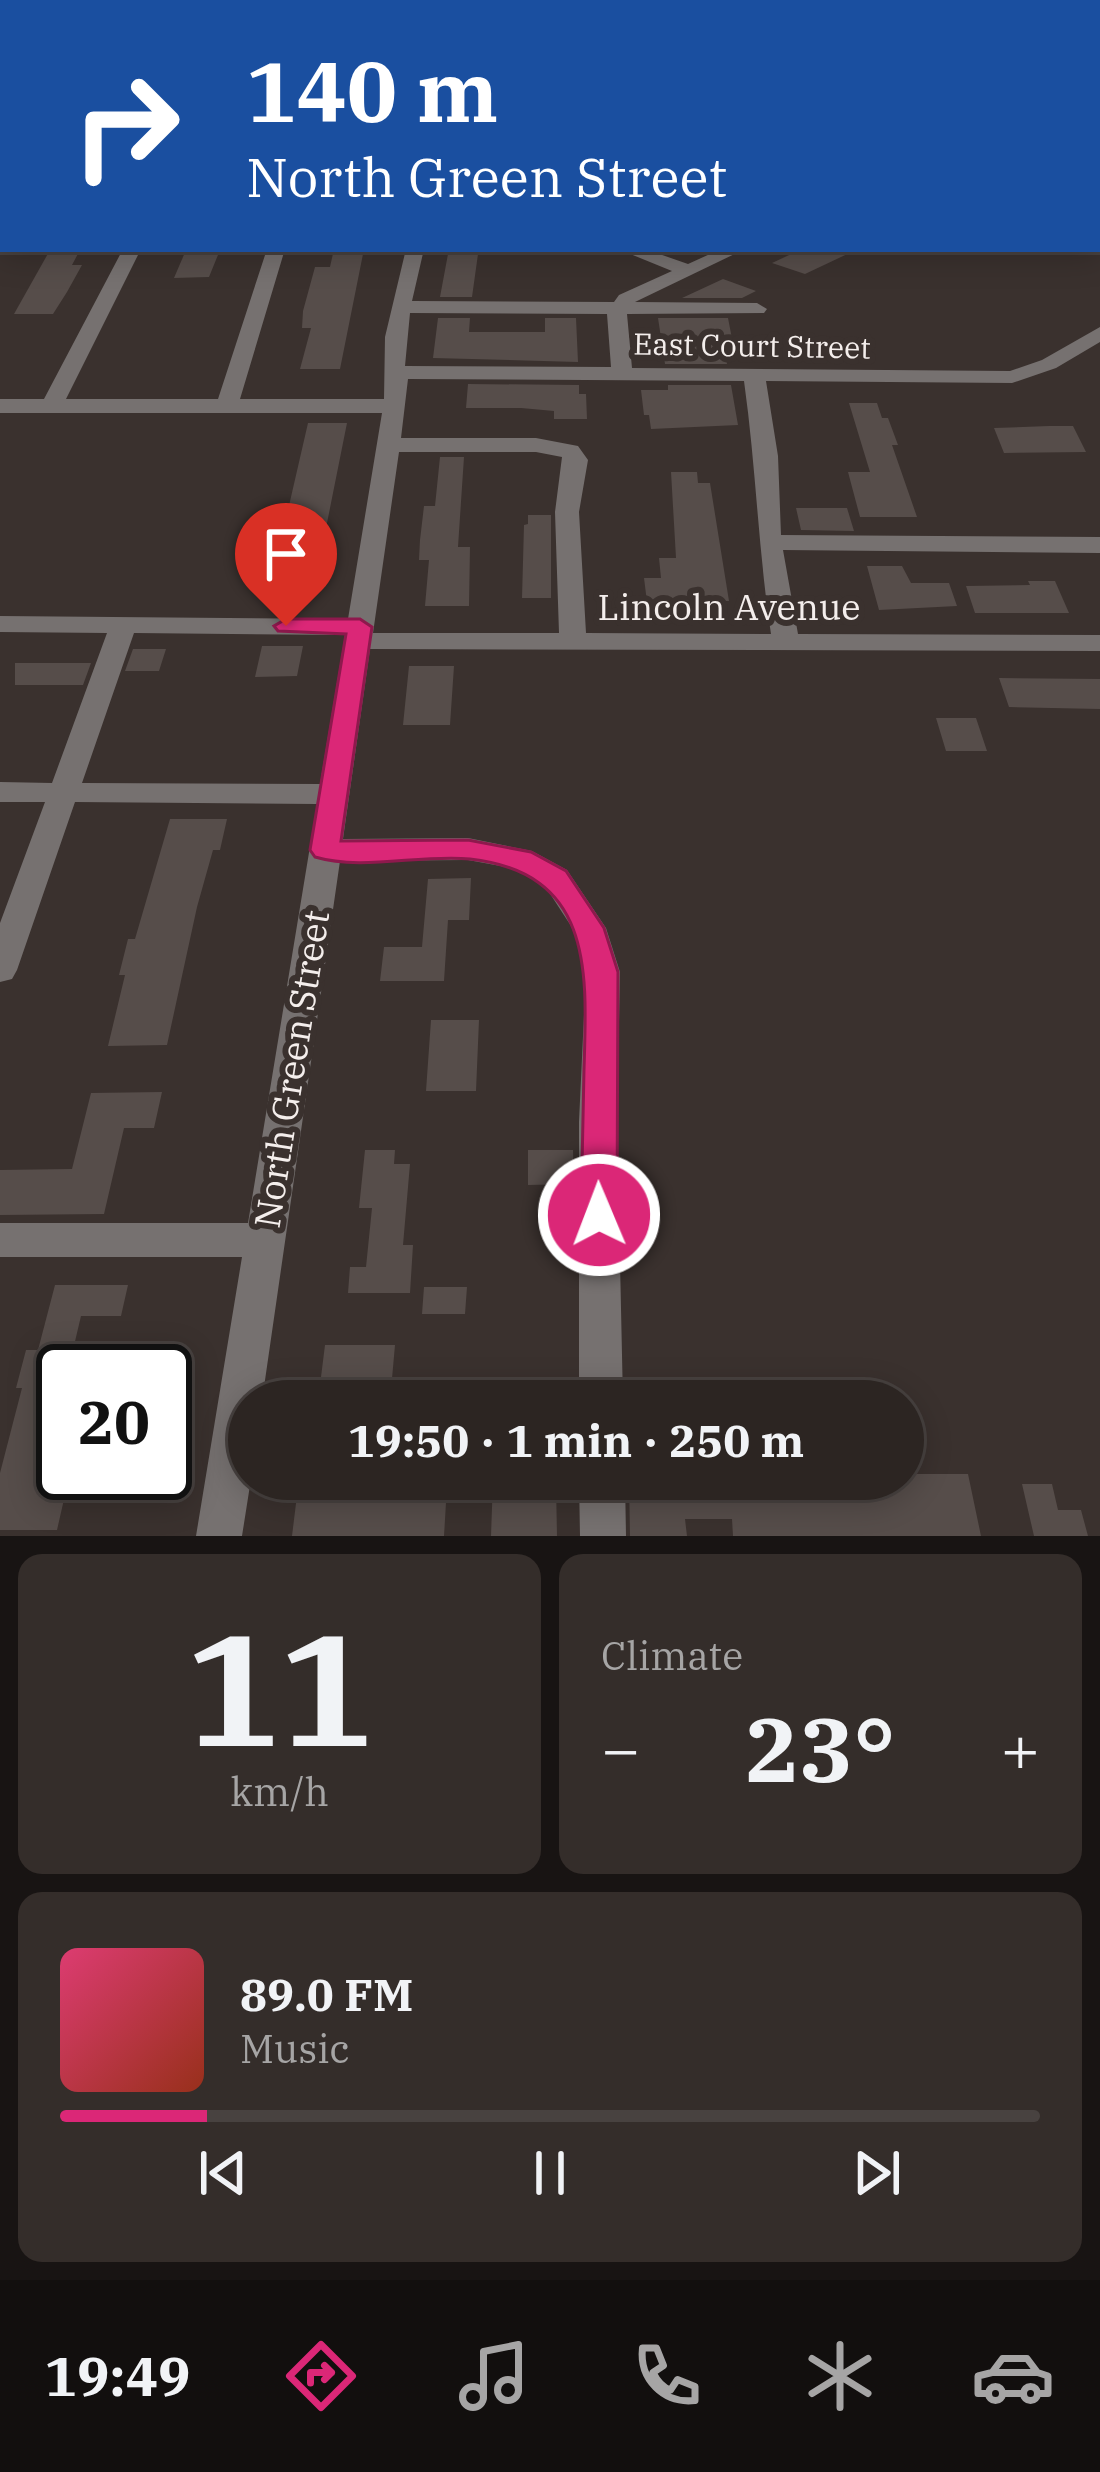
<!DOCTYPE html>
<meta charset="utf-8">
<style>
body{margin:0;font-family:"IBM Plex Serif",serif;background:#342d2a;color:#f1f3f6;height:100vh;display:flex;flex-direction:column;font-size:45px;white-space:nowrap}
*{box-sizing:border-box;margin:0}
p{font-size:39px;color:#a6a5a5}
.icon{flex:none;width:66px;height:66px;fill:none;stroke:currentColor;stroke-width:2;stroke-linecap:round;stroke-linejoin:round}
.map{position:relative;height:1536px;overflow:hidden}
.side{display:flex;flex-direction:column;gap:18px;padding:18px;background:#181413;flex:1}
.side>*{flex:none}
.guide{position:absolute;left:0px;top:0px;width:1101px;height:252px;box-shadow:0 6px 30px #0003,0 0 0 3px #484240;background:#1a4fa0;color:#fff;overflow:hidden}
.speed{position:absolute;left:36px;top:1344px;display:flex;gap:24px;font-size:60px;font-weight:700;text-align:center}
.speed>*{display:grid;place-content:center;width:156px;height:156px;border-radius:50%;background:#2c2522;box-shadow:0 6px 30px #0003,0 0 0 3px #484240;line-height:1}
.speed .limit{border:6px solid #111;border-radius:18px;background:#fff;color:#111}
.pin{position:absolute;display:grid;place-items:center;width:102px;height:102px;color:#fff;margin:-123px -51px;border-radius:50% 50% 50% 0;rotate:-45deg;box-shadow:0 0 12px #0007}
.pin .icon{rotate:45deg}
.me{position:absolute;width:132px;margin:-66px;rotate:359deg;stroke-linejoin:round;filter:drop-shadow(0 0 9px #0008)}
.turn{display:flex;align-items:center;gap:42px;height:252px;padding:0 48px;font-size:54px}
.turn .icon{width:156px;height:156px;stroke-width:2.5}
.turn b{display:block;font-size:84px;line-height:102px}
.big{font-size:90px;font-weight:800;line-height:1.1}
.side .widget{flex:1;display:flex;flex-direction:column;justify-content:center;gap:18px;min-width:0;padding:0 42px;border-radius:24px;background:#342d2a}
.side .dial{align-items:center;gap:0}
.dial b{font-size:156px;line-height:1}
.song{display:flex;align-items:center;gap:36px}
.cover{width:144px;height:144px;border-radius:18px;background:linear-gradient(135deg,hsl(340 70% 55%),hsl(10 70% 35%))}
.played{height:12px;border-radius:6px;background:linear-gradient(90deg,#db2777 15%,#484240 15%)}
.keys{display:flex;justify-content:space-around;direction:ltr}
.heat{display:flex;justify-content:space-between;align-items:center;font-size:66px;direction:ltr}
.side .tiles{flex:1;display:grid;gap:18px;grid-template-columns:1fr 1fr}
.widget:last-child{grid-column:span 2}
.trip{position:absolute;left:228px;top:1380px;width:696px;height:120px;border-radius:60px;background:#2c2522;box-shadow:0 6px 30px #0003,0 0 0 3px #484240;font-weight:800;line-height:120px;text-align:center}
.menu{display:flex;height:192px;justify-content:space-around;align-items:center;background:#120f0e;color:#a6a5a5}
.menu .icon{width:84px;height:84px}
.menu .selected{color:#db2777}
.menu b{font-size:54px;color:#f1f3f6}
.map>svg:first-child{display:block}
</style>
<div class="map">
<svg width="1100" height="1536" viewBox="0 0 1100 1536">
<rect width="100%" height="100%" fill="#3a312e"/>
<!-- building -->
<path fill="#564d4a" d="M334 249H364L340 369H300L311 328H302L303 311 315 267H330Z
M802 249H858L805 274 772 263Z
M50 250H80L72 265H82L67 292 53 314H14Z
M186 250H220L209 277 174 278Z
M448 254H478L472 297H440Z
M723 279 756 291 742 298H682Z
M438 318H470L469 332H545V318H576L578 362 433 358Z
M658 318H728L736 359H726L727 364H665Z
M468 384 579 385V394H586L587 419H554V411L521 408H466Z
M668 385H731L738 425 651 429 649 415H644L641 390H668Z
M849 403H877L882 418H888L898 445H892L917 517H860L848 472H870Z
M308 423H347L321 553 264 549 273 510H288Z
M1049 426H1073L1086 452 1004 453 994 428Z
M440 457H464L458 547H470L469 606H425L429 560H419L420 540 424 506H435Z
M671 472H697L698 483H710L729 601 647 602 644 578H661L659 558H676Z
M796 508H847L854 531 801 530Z
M528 515H551V598H522L524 525 528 524Z
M867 566H902L911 583H949L957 606 879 610Z
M1028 581H1055L1069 613H975L966 586 1030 585Z
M262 646H303L297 676 255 677Z
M133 649H166L159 671H125Z
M15 663H91L83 685H15Z
M409 666H454L450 725H403Z
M999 678 1100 679V709L1009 707Z
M936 718H976L987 751H946Z
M170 819H227L220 850H213L197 907 167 1045 108 1046 125 975H119L128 939H135Z
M471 878 469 920H448L444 981H380L384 947H422L428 879Z
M431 1020H479L476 1091H426Z
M162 1092 154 1128H124L104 1214 0 1215V1170L72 1169 91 1093Z
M365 1150H395L394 1164H410L403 1245H413L410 1293H348L350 1267H366L372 1208H359Z
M528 1150H573L574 1184 528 1185Z
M55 1285H128L121 1316H81L68 1371H63V1473H70L57 1530H0V1473L22 1388H16L26 1350H38Z
M424 1287H467L465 1314H422Z
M325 1345H395L390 1401H318Z
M906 1474H968L981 1536H733L732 1519H685L687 1536H630L629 1479H735L736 1487H812L811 1479H907Z
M299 1479H346L345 1487 447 1486 444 1536H292Z
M493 1479 556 1484 557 1536H491Z
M1022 1484H1052L1058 1510H1081L1088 1536H1034Z"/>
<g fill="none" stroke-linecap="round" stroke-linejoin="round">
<!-- minor -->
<path fill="#767170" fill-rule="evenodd" d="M183 0H197L181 3Z
M362 0H376L360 3Z
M448 0H462L447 3Z
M604 0H627L630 3H607Z
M809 0H833L836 3H812Z
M0 15H3V23H0Z
M1098 63H1100V72H1098Z
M1100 86V96L1098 97V87Z
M0 101H3V111H0Z
M1098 120H1100V130H1098Z
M0 174H3V184H0Z
M1098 193H1100V204H1098Z
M123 249H141L66 399H218L267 249H285L240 399H384L385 337 406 249H424L412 301 614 302 619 295 672 271 618 249H645L688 264 721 249H745L635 302 757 303 767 309 764 313 627 314 632 368 1010 371 1042 360 1100 327V342L1056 368 1012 383 766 381 778 456 781 535 1100 537V553L783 550 798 634 1100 635V651L370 649 343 839 468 838 532 851 567 870 606 928 620 972 617 1122 623 1401H579V1122L586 972 573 929 545 886 512 868 468 860 340 861 262 1401H249L251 1479 242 1536H196L242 1257H0V1223H248L317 804 75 802 17 970 12 979 0 982V923L45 802H0V782L52 783 107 633 0 632V616L348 619 382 413H0V399H44ZM410 313 607 314 611 367 405 366ZM408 379 744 381C756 466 758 549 771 634L586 633 579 512 588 460 578 446 536 438H401ZM399 452H536L562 457 555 512 559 633H373ZM134 633 345 635 320 784 82 783Z
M579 1479H625L626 1536H580Z"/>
<!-- major -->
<path fill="#b8aeab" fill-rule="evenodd" d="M1008 0H1033L1036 3H1011Z
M1098 14H1100V22H1098Z
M3 128V138L0 139V129Z"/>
</g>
<!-- route -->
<path fill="#db2777" stroke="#8e194d" stroke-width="3" d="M286 619H360L372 627 341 841 468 840 531 852 566 871 604 928 618 972 617 1215 612 1226 599 1230 586 1226 581 1215C582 1166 583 1118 584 1069 587 972 594 873 470 859 420 854 363 871 315 857L310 850 346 634 278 631 274 626Z"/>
<g text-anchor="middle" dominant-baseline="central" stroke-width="12" stroke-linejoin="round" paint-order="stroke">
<!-- far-street labels -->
<g font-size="30" fill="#f4eeec" stroke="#3a312e">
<text transform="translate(752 345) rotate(1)">East Court Street</text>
</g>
<!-- street labels -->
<g font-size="36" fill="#f4eeec" stroke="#3a312e">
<text x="729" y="606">Lincoln Avenue</text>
<text transform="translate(291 1069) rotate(-81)">North Green Street</text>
</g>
</g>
</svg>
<div class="speed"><div class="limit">20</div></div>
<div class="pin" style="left:286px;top:626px;background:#d93025"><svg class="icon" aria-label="arrive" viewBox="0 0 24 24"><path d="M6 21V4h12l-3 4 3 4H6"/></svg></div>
<svg class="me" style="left:599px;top:1215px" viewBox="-20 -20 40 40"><circle r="17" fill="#db2777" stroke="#fff" stroke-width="3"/><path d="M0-11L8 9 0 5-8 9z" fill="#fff"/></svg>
<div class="trip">19:50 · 1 min · 250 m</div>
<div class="guide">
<div class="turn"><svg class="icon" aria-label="right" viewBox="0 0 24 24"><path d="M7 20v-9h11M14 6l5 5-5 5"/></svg><div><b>140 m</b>North Green Street</div></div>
</div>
</div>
<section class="side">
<div class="tiles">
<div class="widget dial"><b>11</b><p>km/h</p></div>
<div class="widget"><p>Climate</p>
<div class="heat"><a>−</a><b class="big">23°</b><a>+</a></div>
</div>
<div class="widget">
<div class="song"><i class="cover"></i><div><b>89.0 FM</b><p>Music</p></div></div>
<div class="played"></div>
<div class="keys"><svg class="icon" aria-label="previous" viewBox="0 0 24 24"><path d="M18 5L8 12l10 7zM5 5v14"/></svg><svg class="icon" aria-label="pause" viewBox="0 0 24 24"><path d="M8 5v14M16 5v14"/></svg><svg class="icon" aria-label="next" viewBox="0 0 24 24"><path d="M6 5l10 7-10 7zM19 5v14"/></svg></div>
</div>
</div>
</section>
<nav class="menu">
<b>19:49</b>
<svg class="icon selected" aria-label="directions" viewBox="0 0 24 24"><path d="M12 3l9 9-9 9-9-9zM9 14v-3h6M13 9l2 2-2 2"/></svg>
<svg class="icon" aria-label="music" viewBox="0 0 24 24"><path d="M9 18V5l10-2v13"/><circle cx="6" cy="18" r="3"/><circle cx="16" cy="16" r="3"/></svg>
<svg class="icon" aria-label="phone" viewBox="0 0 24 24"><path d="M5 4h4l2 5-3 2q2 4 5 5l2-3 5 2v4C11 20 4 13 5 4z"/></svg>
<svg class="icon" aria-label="climate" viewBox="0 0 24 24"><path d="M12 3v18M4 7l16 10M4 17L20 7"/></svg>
<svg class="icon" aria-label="car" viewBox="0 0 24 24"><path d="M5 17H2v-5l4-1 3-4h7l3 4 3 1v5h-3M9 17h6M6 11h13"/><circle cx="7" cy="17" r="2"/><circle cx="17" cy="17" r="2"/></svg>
</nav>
